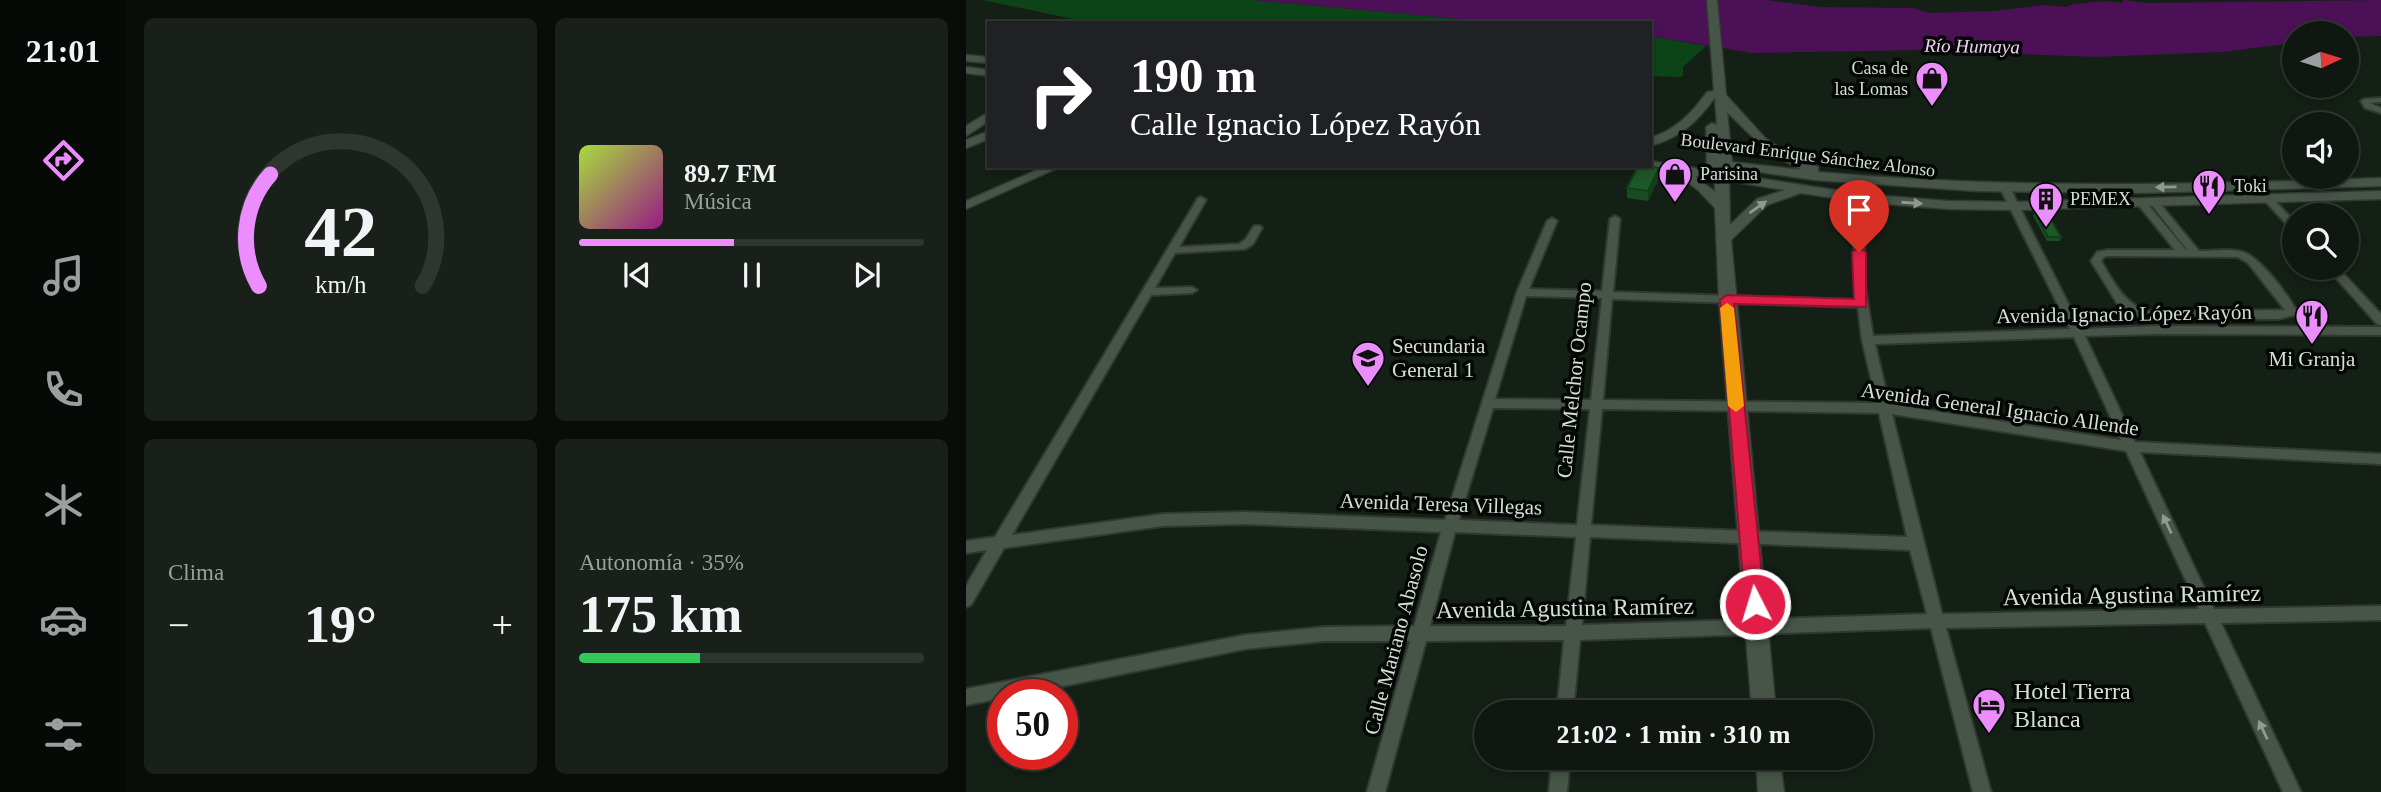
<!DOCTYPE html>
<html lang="es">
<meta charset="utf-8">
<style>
body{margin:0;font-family:"Times New Roman",serif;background:#182019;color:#f1f3f6;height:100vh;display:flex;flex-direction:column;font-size:26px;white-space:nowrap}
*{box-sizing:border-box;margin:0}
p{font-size:23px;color:#9b9f9f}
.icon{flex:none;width:38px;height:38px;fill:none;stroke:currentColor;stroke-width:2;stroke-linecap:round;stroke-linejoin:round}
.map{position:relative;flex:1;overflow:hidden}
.drawer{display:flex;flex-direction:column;gap:18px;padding:18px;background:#080d09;width:840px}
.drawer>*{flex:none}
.banner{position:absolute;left:21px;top:21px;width:665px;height:147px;border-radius:0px;box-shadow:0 4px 10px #0003,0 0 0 2px #2f3630;background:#202124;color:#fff;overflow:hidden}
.needle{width:46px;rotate:86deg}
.tools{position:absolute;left:1316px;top:21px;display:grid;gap:14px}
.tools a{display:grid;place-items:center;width:77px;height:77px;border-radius:50%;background:#0f1710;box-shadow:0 4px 10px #0003,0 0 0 2px #2f3630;font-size:35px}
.speed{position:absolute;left:21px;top:679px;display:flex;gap:14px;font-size:35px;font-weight:700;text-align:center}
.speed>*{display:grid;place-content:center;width:91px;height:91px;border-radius:50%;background:#0f1710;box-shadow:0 4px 10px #0003,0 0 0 2px #2f3630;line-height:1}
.speed .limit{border:10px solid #d22;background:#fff;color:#111}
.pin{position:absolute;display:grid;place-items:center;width:60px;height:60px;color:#fff;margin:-72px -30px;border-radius:50% 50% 50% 0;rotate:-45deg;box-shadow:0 0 7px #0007}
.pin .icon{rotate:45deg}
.me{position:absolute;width:77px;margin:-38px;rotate:355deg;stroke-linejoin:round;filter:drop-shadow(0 0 5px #0008)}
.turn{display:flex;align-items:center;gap:24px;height:147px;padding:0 28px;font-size:32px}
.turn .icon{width:91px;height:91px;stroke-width:2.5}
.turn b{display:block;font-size:49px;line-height:60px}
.big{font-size:52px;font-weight:800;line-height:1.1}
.drawer .tile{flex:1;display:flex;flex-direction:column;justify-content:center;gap:10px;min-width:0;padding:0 24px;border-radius:10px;background:#182019}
.drawer .dial{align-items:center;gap:0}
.dial svg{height:182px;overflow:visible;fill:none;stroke:#2f3630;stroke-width:7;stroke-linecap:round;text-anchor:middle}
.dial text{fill:#f1f3f6;stroke:none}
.song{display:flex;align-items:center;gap:21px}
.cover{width:84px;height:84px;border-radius:10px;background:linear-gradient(135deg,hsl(80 70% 55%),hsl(310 70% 35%))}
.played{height:7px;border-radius:4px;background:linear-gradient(90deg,#eb8dfc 45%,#2f3630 45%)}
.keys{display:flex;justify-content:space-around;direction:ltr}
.heat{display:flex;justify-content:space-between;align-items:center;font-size:38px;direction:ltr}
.charge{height:10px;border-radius:5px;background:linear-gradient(90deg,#34c759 35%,#2f3630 0)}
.drawer .tiles{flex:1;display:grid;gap:18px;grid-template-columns:repeat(2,1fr)}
.trip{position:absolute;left:508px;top:700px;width:399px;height:70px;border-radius:35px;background:#0f1710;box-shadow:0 4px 10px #0003,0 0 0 2px #2f3630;font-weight:800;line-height:70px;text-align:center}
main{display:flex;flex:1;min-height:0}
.dock{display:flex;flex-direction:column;width:126px;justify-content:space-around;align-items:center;background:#060906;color:#9b9f9f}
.dock .icon{width:49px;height:49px}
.dock .active{color:#eb8dfc}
.dock b{font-size:32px;color:#f1f3f6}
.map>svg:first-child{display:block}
</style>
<main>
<nav class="dock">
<b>21:01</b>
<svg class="icon active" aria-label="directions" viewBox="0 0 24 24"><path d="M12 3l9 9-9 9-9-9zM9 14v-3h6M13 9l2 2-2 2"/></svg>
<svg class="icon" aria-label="music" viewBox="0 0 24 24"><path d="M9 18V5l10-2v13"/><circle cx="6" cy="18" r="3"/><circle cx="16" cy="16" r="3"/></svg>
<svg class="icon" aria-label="phone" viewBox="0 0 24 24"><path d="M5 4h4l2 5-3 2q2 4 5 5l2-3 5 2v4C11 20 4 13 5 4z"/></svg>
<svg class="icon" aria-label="climate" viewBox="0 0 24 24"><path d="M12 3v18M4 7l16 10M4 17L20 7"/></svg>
<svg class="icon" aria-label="car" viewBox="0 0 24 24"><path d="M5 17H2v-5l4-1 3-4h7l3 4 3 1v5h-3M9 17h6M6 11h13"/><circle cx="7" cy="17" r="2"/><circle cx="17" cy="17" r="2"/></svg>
<svg class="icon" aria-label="filters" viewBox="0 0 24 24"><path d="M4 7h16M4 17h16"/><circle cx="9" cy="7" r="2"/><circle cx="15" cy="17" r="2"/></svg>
</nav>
<section class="drawer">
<div class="tiles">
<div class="tile dial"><svg viewBox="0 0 100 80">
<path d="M14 69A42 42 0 1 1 86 69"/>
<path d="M14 69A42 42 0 0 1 19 20" stroke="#eb8dfc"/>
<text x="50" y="56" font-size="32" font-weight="700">42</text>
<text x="50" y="72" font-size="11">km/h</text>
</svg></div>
<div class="tile">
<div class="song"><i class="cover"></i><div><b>89.7 FM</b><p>Música</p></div></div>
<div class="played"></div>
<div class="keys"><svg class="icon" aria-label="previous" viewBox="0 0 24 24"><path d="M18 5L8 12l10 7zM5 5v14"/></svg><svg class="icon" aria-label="pause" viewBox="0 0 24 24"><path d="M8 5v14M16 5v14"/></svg><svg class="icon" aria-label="next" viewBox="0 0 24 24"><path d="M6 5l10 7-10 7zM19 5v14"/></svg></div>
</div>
<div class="tile"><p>Clima</p>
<div class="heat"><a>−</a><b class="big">19°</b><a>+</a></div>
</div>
<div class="tile"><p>Autonomía · 35%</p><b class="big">175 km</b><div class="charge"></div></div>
</div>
</section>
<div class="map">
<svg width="1415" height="792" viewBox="0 0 1415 792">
<rect width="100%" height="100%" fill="#141f15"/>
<!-- green -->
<path fill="#0c4418" d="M16 0H287L538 23H126Z
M684 36 740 46 717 67V76L714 77 684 76Z"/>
<!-- water -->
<path fill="#4c1057" d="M287 0H801L854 7 947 8 963 13 1027 11 1079 5 1100 7 1107 4 1140 1 1156 3 1158 0 1181 3 1415 0V36L1381 37V33H1328V43L1256 52 1129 57 957 50 786 53 684 36V23H538Z"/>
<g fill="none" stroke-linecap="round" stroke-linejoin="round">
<defs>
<path id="minor" d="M1415 98V102L1404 103 1415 108V113L1399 108 1395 101 1399 99Z
M1289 182 1292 183 1328 221V230L1325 229 1286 187 1284 185Z
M1040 187 1045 190 1115 329 1191 326 1415 327V335L1191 334 1119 336 1169 442 1415 454V464L1174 452 1248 609 1415 606V620L1255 623 1335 792H1317L1239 623 980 628 1025 792H1007L965 628 614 640 607 712H591L598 640 460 641 419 792H401L444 641H358L279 649 53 695H37V698L0 705V689L279 635 358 627 448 626 475 532 279 524 197 526 38 548 5 605 0 607V586L21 550 0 553V541L29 537 232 198 235 197 240 200 213 247 273 244 279 240 288 226H294L296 228 287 244 279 249 209 253 189 288 226 287 231 290 226 293 185 295 46 535 197 514 279 512 479 520 551 292 581 221 586 218 591 221 563 289 636 291 644 219 649 216 654 219 647 292 891 300 888 279 889 198 894 195 899 198 898 279 907 336 1104 329 1035 190ZM560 296 636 298 625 400 529 399ZM646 299 892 307 896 340 911 403 637 400ZM1108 337 1155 440 923 404 909 344ZM527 408 624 409 611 525 493 520ZM636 409 913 413 941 537 625 525ZM926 414 1160 451 1233 609 976 614ZM489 532 610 537 600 626H464ZM624 537 944 550 961 614 616 625Z
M1175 199 1178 200 1220 250 1222 251 1185 204V200H1191L1233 251C1246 251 1264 248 1277 252 1294 257 1323 296 1331 312L1329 315 1312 319 1175 318 1166 314 1151 303 1125 261 1131 252 1142 250H1209L1170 202ZM1142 256 1272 257 1282 263 1319 310 1180 311C1157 302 1147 281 1135 261L1138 257Z
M1361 268H1372L1415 314V325L1411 324Z
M586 758H604L601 792H583Z"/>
<path id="tertiary" d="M80 166H96L0 209V201Z"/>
<path id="secondary" d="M741 0H751L760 95 799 138 823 155 852 167V172C1040 189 1227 185 1415 178V186L1172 193 1010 191 849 180 766 168V174L894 194 982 201 1049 202 1415 191V199L1049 210 982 209 894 202 835 193 801 205 765 240 810 712H786L753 300 749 208 732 190 709 173 679 166H684V161L741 170 740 127 746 123 751 125 749 97C732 122 713 138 684 146V138C710 130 726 113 741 92L748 91ZM761 112 802 152 836 170 766 162ZM729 176 745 178 749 184V192ZM763 181 819 190 791 199 764 225Z
M0 55 23 57V63L0 61Z
M0 67 23 70V76L0 73Z
M23 112V121L0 136V126Z
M23 131V139L0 148V140Z
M790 758H814L818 792H792Z"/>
</defs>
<!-- minor casing -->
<use href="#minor" stroke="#313831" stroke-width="4"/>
<!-- tertiary casing -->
<use href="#tertiary" stroke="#313831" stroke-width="3"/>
<!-- secondary casing -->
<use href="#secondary" stroke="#313831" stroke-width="3"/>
<!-- minor -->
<use href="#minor" fill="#475448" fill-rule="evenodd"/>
<!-- tertiary -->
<use href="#tertiary" fill="#475448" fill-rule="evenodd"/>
<!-- secondary -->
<use href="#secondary" fill="#475448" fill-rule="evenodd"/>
</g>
<!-- wall -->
<path fill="#184d21" d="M693 178 682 201 661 198V188Z
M1069 213 1095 237 1094 241H1081L1067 216Z"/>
<!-- shaded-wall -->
<path fill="#143e1b" d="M693 168V178L682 201V191Z"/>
<!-- building -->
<path fill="#1c5926" stroke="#143e1b" stroke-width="2" d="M678 166 693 168 682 191 661 188 671 168 676 169Z
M1069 213H1081L1095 237H1082Z"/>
<!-- one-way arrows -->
<defs><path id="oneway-solid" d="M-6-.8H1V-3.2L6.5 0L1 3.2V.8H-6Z" transform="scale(1.75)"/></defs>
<g fill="#8e998f">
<use href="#oneway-solid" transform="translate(1200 187) rotate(179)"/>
<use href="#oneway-solid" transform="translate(946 203) rotate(4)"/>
<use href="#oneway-solid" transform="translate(792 207) rotate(-35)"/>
<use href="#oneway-solid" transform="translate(1201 524) rotate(-115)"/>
<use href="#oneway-solid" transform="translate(1297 730) rotate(-115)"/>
</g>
<!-- route -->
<path fill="#e11d48" stroke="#92132f" stroke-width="2" d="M893 248 900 252V307L768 304 799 604 796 611 789 613 782 611 779 604 754 300 761 295 888 299 886 252Z"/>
<!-- slow -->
<path fill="#f59e0b" d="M761 303 768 308 778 406 770 412 762 406 754 308Z"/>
<!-- icons -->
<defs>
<symbol id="shop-pin" viewBox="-11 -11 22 30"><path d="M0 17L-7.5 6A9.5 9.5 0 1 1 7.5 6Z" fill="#eb8dfc" stroke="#040805"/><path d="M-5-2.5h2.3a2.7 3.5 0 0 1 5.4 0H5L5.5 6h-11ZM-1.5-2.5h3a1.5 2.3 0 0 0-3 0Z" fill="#111"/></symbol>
<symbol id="restaurant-pin" viewBox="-11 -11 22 30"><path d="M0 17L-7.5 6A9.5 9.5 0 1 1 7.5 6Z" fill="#eb8dfc" stroke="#040805"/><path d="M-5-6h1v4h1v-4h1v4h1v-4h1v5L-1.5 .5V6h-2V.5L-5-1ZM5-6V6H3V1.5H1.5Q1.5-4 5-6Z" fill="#111"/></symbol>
<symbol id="building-pin" viewBox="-11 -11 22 30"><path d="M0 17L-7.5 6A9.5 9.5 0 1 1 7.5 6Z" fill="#eb8dfc" stroke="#040805"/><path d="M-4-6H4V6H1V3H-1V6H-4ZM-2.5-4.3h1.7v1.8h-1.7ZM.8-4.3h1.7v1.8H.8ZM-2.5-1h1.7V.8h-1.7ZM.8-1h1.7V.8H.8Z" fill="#111"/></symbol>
<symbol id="school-pin" viewBox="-11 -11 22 30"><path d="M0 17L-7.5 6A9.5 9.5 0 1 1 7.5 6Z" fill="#eb8dfc" stroke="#040805"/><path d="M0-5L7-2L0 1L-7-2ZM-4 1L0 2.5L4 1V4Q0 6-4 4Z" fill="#111"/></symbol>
<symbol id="hotel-pin" viewBox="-11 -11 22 30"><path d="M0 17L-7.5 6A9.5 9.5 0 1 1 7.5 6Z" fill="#eb8dfc" stroke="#040805"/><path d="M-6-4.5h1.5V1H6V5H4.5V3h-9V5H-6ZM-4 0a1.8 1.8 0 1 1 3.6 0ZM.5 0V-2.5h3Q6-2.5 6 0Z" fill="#111"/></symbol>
</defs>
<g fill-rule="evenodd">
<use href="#shop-pin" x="947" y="59" width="38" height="52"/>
<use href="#shop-pin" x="690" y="155" width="38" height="52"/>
<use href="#restaurant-pin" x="1224" y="167" width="38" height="52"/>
<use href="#building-pin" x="1061" y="180" width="38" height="52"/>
<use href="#restaurant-pin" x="1327" y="297" width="38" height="52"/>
<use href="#school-pin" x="383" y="339" width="38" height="52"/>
<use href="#hotel-pin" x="1004" y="686" width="38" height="52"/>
</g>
<g text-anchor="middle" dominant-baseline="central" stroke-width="7" stroke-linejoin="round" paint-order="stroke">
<!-- far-poi labels -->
<g font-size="18" fill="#d6ded6" stroke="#040805" text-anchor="start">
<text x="942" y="68" text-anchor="end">Casa de<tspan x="942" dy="21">las Lomas</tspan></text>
<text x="734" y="174">Parisina</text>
<text x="1268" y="186">Toki</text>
<text x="1104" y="199">PEMEX</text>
</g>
<!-- far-street labels -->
<g font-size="18" fill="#d6ded6" stroke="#040805">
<text transform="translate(842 155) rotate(7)">Boulevard Enrique Sánchez Alonso</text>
</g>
<!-- far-water labels -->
<g font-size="19" font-style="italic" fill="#f1d0f7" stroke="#040805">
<text transform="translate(1006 46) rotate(1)">Río Humaya</text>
</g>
<!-- street labels -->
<g font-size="21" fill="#d6ded6" stroke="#040805">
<text transform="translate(1158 314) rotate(-1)">Avenida Ignacio López Rayón</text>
<text transform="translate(608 380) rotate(-84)">Calle Melchor Ocampo</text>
<text transform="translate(1034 409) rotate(8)">Avenida General Ignacio Allende</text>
<text transform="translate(475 504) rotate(2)">Avenida Teresa Villegas</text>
<text transform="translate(430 640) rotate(-75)">Calle Mariano Abasolo</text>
</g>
<!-- poi labels -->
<g font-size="21" fill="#d6ded6" stroke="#040805" text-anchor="start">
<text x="426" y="346">Secundaria<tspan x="426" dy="24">General 1</tspan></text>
<text x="1346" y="359" text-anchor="middle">Mi Granja</text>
</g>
<!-- near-street labels -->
<g font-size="24" fill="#d6ded6" stroke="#040805">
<text transform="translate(1166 595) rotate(-1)">Avenida Agustina Ramírez</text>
<text transform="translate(599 608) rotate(-1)">Avenida Agustina Ramírez</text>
</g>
<!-- near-poi labels -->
<g font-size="24" fill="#d6ded6" stroke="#040805" text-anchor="start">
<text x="1048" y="691">Hotel Tierra<tspan x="1048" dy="28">Blanca</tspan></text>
</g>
</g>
</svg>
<div class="tools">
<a><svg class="needle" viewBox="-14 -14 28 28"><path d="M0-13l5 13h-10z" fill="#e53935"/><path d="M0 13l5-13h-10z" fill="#9b9f9f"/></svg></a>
<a><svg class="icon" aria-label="sound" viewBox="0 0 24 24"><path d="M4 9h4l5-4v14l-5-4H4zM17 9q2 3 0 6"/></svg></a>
<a><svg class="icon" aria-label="search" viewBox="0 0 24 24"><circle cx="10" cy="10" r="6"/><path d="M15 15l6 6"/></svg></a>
</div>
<div class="speed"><div class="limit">50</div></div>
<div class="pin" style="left:893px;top:252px;background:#d93025"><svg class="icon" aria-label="arrive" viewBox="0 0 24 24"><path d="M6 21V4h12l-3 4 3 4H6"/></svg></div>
<svg class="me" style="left:789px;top:604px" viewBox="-20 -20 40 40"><circle r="17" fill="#e11d48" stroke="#fff" stroke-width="3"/><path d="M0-11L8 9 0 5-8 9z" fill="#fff"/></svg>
<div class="trip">21:02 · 1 min · 310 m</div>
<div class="banner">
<div class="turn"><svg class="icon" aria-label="right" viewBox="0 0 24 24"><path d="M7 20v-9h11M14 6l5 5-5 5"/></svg><div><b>190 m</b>Calle Ignacio López Rayón</div></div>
</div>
</div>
</main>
